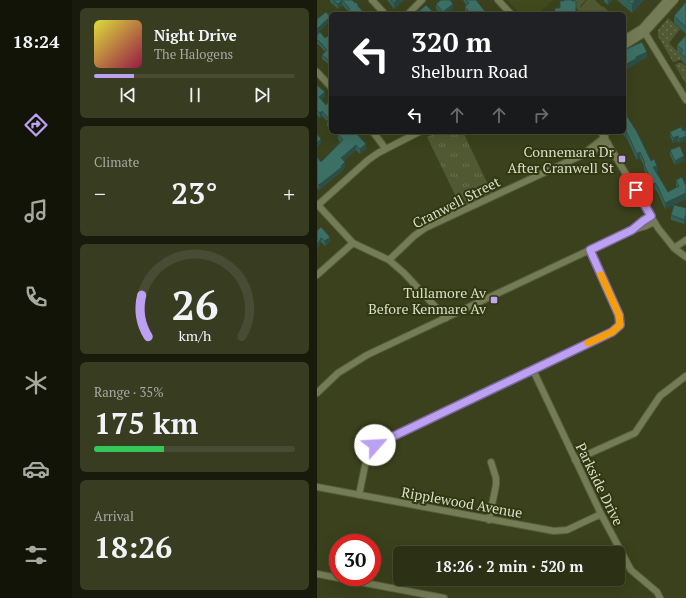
<!DOCTYPE html>
<meta charset="utf-8">
<style>
body{margin:0;font-family:"PT Serif",serif;background:#383d22;color:#f1f3f6;height:100vh;display:flex;flex-direction:column;font-size:15px;white-space:nowrap}
*{box-sizing:border-box;margin:0}
p{font-size:13px;color:#a6a9a0}
.icon{flex:none;width:22px;height:22px;fill:none;stroke:currentColor;stroke-width:2;stroke-linecap:round;stroke-linejoin:round}
.map{position:relative;flex:1;overflow:hidden}
.side{display:flex;flex-direction:column;gap:8px;padding:8px;background:#181b0c;width:245px}
.side>*{flex:none}
.banner{position:absolute;left:12px;top:12px;width:297px;height:122px;border-radius:6px;box-shadow:0 4px 16px #0002,0 0 0 1px #484c34;background:#202124;color:#fff;overflow:hidden}
.speed{position:absolute;left:12px;top:534px;display:flex;gap:8px;font-size:20px;font-weight:700;text-align:center}
.speed>*{display:grid;place-content:center;width:52px;height:52px;border-radius:50%;background:#2c3115;box-shadow:0 4px 16px #0002,0 0 0 1px #484c34;line-height:1}
.speed .limit{border:6px solid #d22;background:#fff;color:#111}
.pin{position:absolute;display:grid;place-items:center;width:34px;height:34px;color:#fff;margin:-17px;border-radius:8px;box-shadow:0 2px 6px #0006}
.me{position:absolute;width:44px;margin:-22px;rotate:64deg;stroke-linejoin:round;filter:drop-shadow(0 0 3px #0008)}
.turn{display:flex;align-items:center;gap:14px;height:84px;padding:0 16px;font-size:18px}
.turn .icon{width:52px;height:52px;stroke-width:2.5}
.turn b{display:block;font-size:28px;line-height:34px}
.lanes{display:flex;align-items:center;height:38px;padding:0 16px;background:#0003;justify-content:center;gap:20px;direction:ltr}
.lanes .off{opacity:.35}
.big{font-size:30px;font-weight:600;line-height:1.1}
.side .card{flex:1;display:flex;flex-direction:column;justify-content:center;gap:6px;min-width:0;padding:0 14px;border-radius:6px;background:#383d22}
.side .dial{align-items:center;gap:0}
.dial svg{height:104px;overflow:visible;fill:none;stroke:#484c34;stroke-width:7;stroke-linecap:round;text-anchor:middle}
.dial text{fill:#f1f3f6;stroke:none}
.song{display:flex;align-items:center;gap:12px}
.cover{width:48px;height:48px;border-radius:6px;background:linear-gradient(135deg,hsl(60 70% 55%),hsl(340 70% 35%))}
.played{height:4px;border-radius:2px;background:linear-gradient(90deg,#bca0f2 20%,#484c34 20%)}
.keys{display:flex;justify-content:space-around;direction:ltr}
.heat{display:flex;justify-content:space-between;align-items:center;font-size:22px;direction:ltr}
.charge{height:6px;border-radius:3px;background:linear-gradient(90deg,#34c759 35%,#484c34 0)}
.trip{position:absolute;left:76px;top:546px;width:232px;height:40px;border-radius:6px;background:#2c3115;box-shadow:0 4px 16px #0002,0 0 0 1px #484c34;font-weight:600;line-height:40px;text-align:center}
main{display:flex;flex:1;min-height:0}
.tab-bar{display:flex;flex-direction:column;width:72px;justify-content:space-around;align-items:center;background:#121408;color:#a6a9a0}
.tab-bar .icon{width:28px;height:28px}
.tab-bar .current{color:#bca0f2}
.tab-bar b{font-size:18px;color:#f1f3f6}
.map>svg:first-child{display:block}
</style>
<main>
<nav class="tab-bar">
<b>18:24</b>
<svg class="icon current" aria-label="directions" viewBox="0 0 24 24"><path d="M12 3l9 9-9 9-9-9zM9 14v-3h6M13 9l2 2-2 2"/></svg>
<svg class="icon" aria-label="music" viewBox="0 0 24 24"><path d="M9 18V5l10-2v13"/><circle cx="6" cy="18" r="3"/><circle cx="16" cy="16" r="3"/></svg>
<svg class="icon" aria-label="phone" viewBox="0 0 24 24"><path d="M5 4h4l2 5-3 2q2 4 5 5l2-3 5 2v4C11 20 4 13 5 4z"/></svg>
<svg class="icon" aria-label="climate" viewBox="0 0 24 24"><path d="M12 3v18M4 7l16 10M4 17L20 7"/></svg>
<svg class="icon" aria-label="car" viewBox="0 0 24 24"><path d="M5 17H2v-5l4-1 3-4h7l3 4 3 1v5h-3M9 17h6M6 11h13"/><circle cx="7" cy="17" r="2"/><circle cx="17" cy="17" r="2"/></svg>
<svg class="icon" aria-label="filters" viewBox="0 0 24 24"><path d="M4 7h16M4 17h16"/><circle cx="9" cy="7" r="2"/><circle cx="15" cy="17" r="2"/></svg>
</nav>
<section class="side">
<div class="card">
<div class="song"><i class="cover"></i><div><b>Night Drive</b><p>The Halogens</p></div></div>
<div class="played"></div>
<div class="keys"><svg class="icon" aria-label="previous" viewBox="0 0 24 24"><path d="M18 5L8 12l10 7zM5 5v14"/></svg><svg class="icon" aria-label="pause" viewBox="0 0 24 24"><path d="M8 5v14M16 5v14"/></svg><svg class="icon" aria-label="next" viewBox="0 0 24 24"><path d="M6 5l10 7-10 7zM19 5v14"/></svg></div>
</div>
<div class="card"><p>Climate</p>
<div class="heat"><a>−</a><b class="big">23°</b><a>+</a></div>
</div>
<div class="card dial"><svg viewBox="0 0 100 80">
<path d="M14 69A42 42 0 1 1 86 69"/>
<path d="M14 69A42 42 0 0 1 9 37" stroke="#bca0f2"/>
<text x="50" y="56" font-size="32" font-weight="700">26</text>
<text x="50" y="72" font-size="11">km/h</text>
</svg></div>
<div class="card"><p>Range · 35%</p><b class="big">175 km</b><div class="charge"></div></div>
<div class="card"><p>Arrival</p><b class="big">18:26</b></div>
</section>
<div class="map">
<svg width="369" height="598" viewBox="0 0 369 598">
<defs>
<pattern id="park-tufts" width="24" height="20" patternUnits="userSpaceOnUse"><rect width="24" height="20" fill="#515932"/><path d="M3 7l-1-3M5 7V3M7 7l1-3M15 17l-1-3M17 17v-4M19 17l1-3" fill="none" stroke="#69704e"/></pattern>
<pattern id="garden-dots" width="8" height="8" patternUnits="userSpaceOnUse"><rect width="8" height="8" fill="#515932"/><path d="M2 2h.1M6 6h.1" fill="none" stroke="#69704e" stroke-width="1.8" stroke-linecap="round"/></pattern>
</defs>
<rect width="100%" height="100%" fill="#3a411c"/>
<!-- built -->
<path fill="#414a1c" d="M190 0H236L221 14H203Z"/>
<!-- grass -->
<path fill="#515932" d="M257 0H269L264 5 263 8 270 0H278L285 7 286 6 293 13 292 14H261V10L255 2Z"/>
<!-- park -->
<path fill="url(#park-tufts)" d="M122 132H146L175 193 144 207 110 137Z"/>
<!-- garden -->
<path fill="url(#garden-dots)" d="M351 18 363 29 352 43 366 57 363 60 356 62 341 36V30Z
M361 63H365L369 66V84L358 65Z"/>
<g fill="none" stroke-linecap="round" stroke-linejoin="round">
<defs>
<path id="minor" d="M55 0 68 14
M181 0 194 14
M91 14 105 0
M325 28 369 100
M307 39 325 28 350 0
M307 46 328 33 358 0
M0 72 14 87
M56 132 68 148
M284 132 341 228 357 248 369 257
M269 152 288 137
M0 204 36 243 72 260 87 273 129 318
M1 205 51 160 61 153 102 132
M317 229 325 221 334 216
M357 248 369 240
M72 260 97 236 108 228 291 143
M0 275 36 243
M216 370 284 514 314 570 340 592 343 598
M0 393 21 373 50 355 315 230 329 226 337 222
M258 460 318 433 343 396 369 376
M0 487 237 531 250 530 284 514
M42 495 50 456 58 445 295 332 303 325 302 315 273 250
M172 520 179 485V478L174 462
M0 574 127 598"/>
</defs>
<!-- minor casing -->
<use href="#minor" stroke="#585e3e" stroke-width="8"/>
<!-- minor -->
<use href="#minor" stroke="#737c55" stroke-width="6"/>
</g>
<!-- wall -->
<path fill="#346057" d="M13 0H35L47 13 50 14H27L31 11 25 5 21 9 13 2Z
M70 0H87L77 9Z
M146 0H159L170 14H149L148 12V7L149 5Z
M287 0H295L291 5 287 2Z
M300 0H327L315 13Z
M369 2V34L357 23V16Z
M119 4 136 8 129 14H124L119 9Z
M0 35 8 38H14V66L5 59V55L8 52 1 44 0 45Z
M369 35V65L364 60V55L360 52V45Z
M0 85 8 96 4 100 9 105 14 106V130L10 126V121L5 116 3 118 0 115Z
M307 118 340 171H339L351 192 360 187 359 185V180L369 186V199L348 209 341 193 338 189 336 190 333 184 327 169V166L323 158 320 160 309 137H308L305 132H307Z
M364 127 362 143 361 141 356 143 353 136V132Z
M21 134 49 149 43 154 39 150 26 161 28 167 25 170V171L2 190 0 188V157L4 162 23 142 21 139Z
M353 150 367 161 358 165 353 155Z
M369 208V219L367 224 354 220V215Z
M0 231 13 241 8 246 4 242 0 249Z"/>
<!-- shaded-wall -->
<path fill="#2b4e47" d="M25 0V5L21 9V4Z
M80 0H87L77 9V3Z
M291 0H295L291 5Z
M318 0H327L315 13V4Z
M136 4V8L129 14H126V12Z
M13 17V22L0 34V29Z
M330 52V58L319 63V64L307 71V65L319 57Z
M8 92V96L2 102V97Z
M5 111V116L3 118V113Z
M309 131V137H308V132Z
M361 136V141L356 143V138Z
M369 136V140L362 143V139Z
M4 139V143L0 148V143Z
M49 144V149L43 154V149Z
M39 145V150L24 163V158Z
M323 152V158L320 160V154Z
M367 156V161L358 165V161Z
M28 162V167L25 170V171L2 190V185Z
M340 166V171L336 172V167Z
M338 183V189L336 190V184Z
M369 193V199L348 209V203Z
M369 214V219L367 224V220Z
M13 237V241L8 246V241Z
M4 238V242L0 249V245Z"/>
<!-- building -->
<path fill="#3d7065" stroke="#2b4e47" d="M16 0H35L38 3 39 2 41 5V6L47 13 48 12 50 14H38L36 12 34 14H27L33 9 25 0 21 4Z
M74 0H80L77 3Z
M124 0H133L136 4 126 12 119 4Z
M149 0H159L170 14H157L156 13 154 14 148 7 152 3Z
M247 0H255V1H259V14H237L238 8H243V1H247Z
M310 0H318L315 4Z
M369 2V27L357 16Z
M109 5 117 13 99 14Z
M9 12 13 17 0 29V19Z
M3 32 8 38 11 36 13 38H14V62L5 55 10 50 1 40 0 41V35Z
M369 35V58L364 53 366 50 360 45Z
M325 42 330 52 319 57V59L307 65V56L308 55 307 53V50Z
M0 85 8 92 2 97 9 105 11 102 14 106V126L10 121 12 119 5 111 3 113 0 111Z
M310 116 320 132 334 161 337 159 340 166 336 167 351 192 362 186 359 180 365 177 369 186V193L348 203 341 187 338 183 336 184 333 178 327 164 328 163 323 152 320 154 309 131 308 132 307 130V118Z
M364 127 366 131 368 130 369 133V136L362 139 361 136 356 138 353 132Z
M23 132H38L49 144 43 149 39 145 24 158 28 162 24 166 25 167 2 185 0 183V157L4 162 26 140 21 134Z
M0 134 4 139 0 143Z
M363 146 367 156 358 161 353 150Z
M357 205 369 208V214L367 220 354 215Z
M4 227 13 237 8 241 4 238 0 245V231Z"/>
<g fill="none" stroke-linecap="round" stroke-linejoin="round">
<defs>
<path id="route" d="M58 445 295 332 303 325 302 315 273 250 315 230 326 221 334 216 319 190"/>
</defs>
<!-- route casing -->
<use href="#route" stroke="#7a689d" stroke-width="10"/>
<!-- route -->
<use href="#route" stroke="#bca0f2" stroke-width="7"/>
<!-- slow -->
<path stroke="#f59e0b" stroke-width="7" d="M271 343 295 332 303 325 302 315 284 275"/>
</g>
<!-- markers -->
<g fill="#c0a8f3" stroke="#303711" stroke-width="1.5">
<rect x="301" y="155" width="8" height="8" rx="2"/>
<rect x="173" y="296" width="8" height="8" rx="2"/>
</g>
<g text-anchor="middle" dominant-baseline="central" stroke-width="4" stroke-linejoin="round" paint-order="stroke">
<!-- poi labels -->
<g font-size="14" fill="#d9dfca" stroke="#303711" text-anchor="end">
<text x="297" y="151">Connemara Dr<tspan x="297" dy="16">After Cranwell St</tspan></text>
<text x="169" y="292">Tullamore Av<tspan x="169" dy="16">Before Kenmare Av</tspan></text>
</g>
<!-- street labels -->
<g font-size="14" fill="#d9dfca" stroke="#303711">
<text transform="translate(139 202) rotate(-27)">Cranwell Street</text>
<text transform="translate(283 484) rotate(64)">Parkside Drive</text>
<text transform="translate(145 502) rotate(10)">Ripplewood Avenue</text>
</g>
</g>
</svg>
<div class="speed"><div class="limit">30</div></div>
<div class="pin" style="left:319px;top:190px;background:#d93025"><svg class="icon" aria-label="arrive" viewBox="0 0 24 24"><path d="M6 21V4h12l-3 4 3 4H6"/></svg></div>
<svg class="me" style="left:58px;top:445px" viewBox="-20 -20 40 40"><circle r="19" fill="#fff"/><path d="M0-13L10 11 0 6-10 11z" fill="#bca0f2"/></svg>
<div class="trip">18:26 · 2 min · 520 m</div>
<div class="banner">
<div class="turn"><svg class="icon" aria-label="left" viewBox="0 0 24 24"><path d="M17 20v-9H6M10 6l-5 5 5 5"/></svg><div><b>320 m</b>Shelburn Road</div></div>
<div class="lanes"><svg class="icon" aria-label="left" viewBox="0 0 24 24"><path d="M17 20v-9H6M10 6l-5 5 5 5"/></svg><svg class="icon off" aria-label="ahead" viewBox="0 0 24 24"><path d="M12 20V5M6 11l6-6 6 6"/></svg><svg class="icon off" aria-label="ahead" viewBox="0 0 24 24"><path d="M12 20V5M6 11l6-6 6 6"/></svg><svg class="icon off" aria-label="right" viewBox="0 0 24 24"><path d="M7 20v-9h11M14 6l5 5-5 5"/></svg></div>
</div>
</div>
</main>
